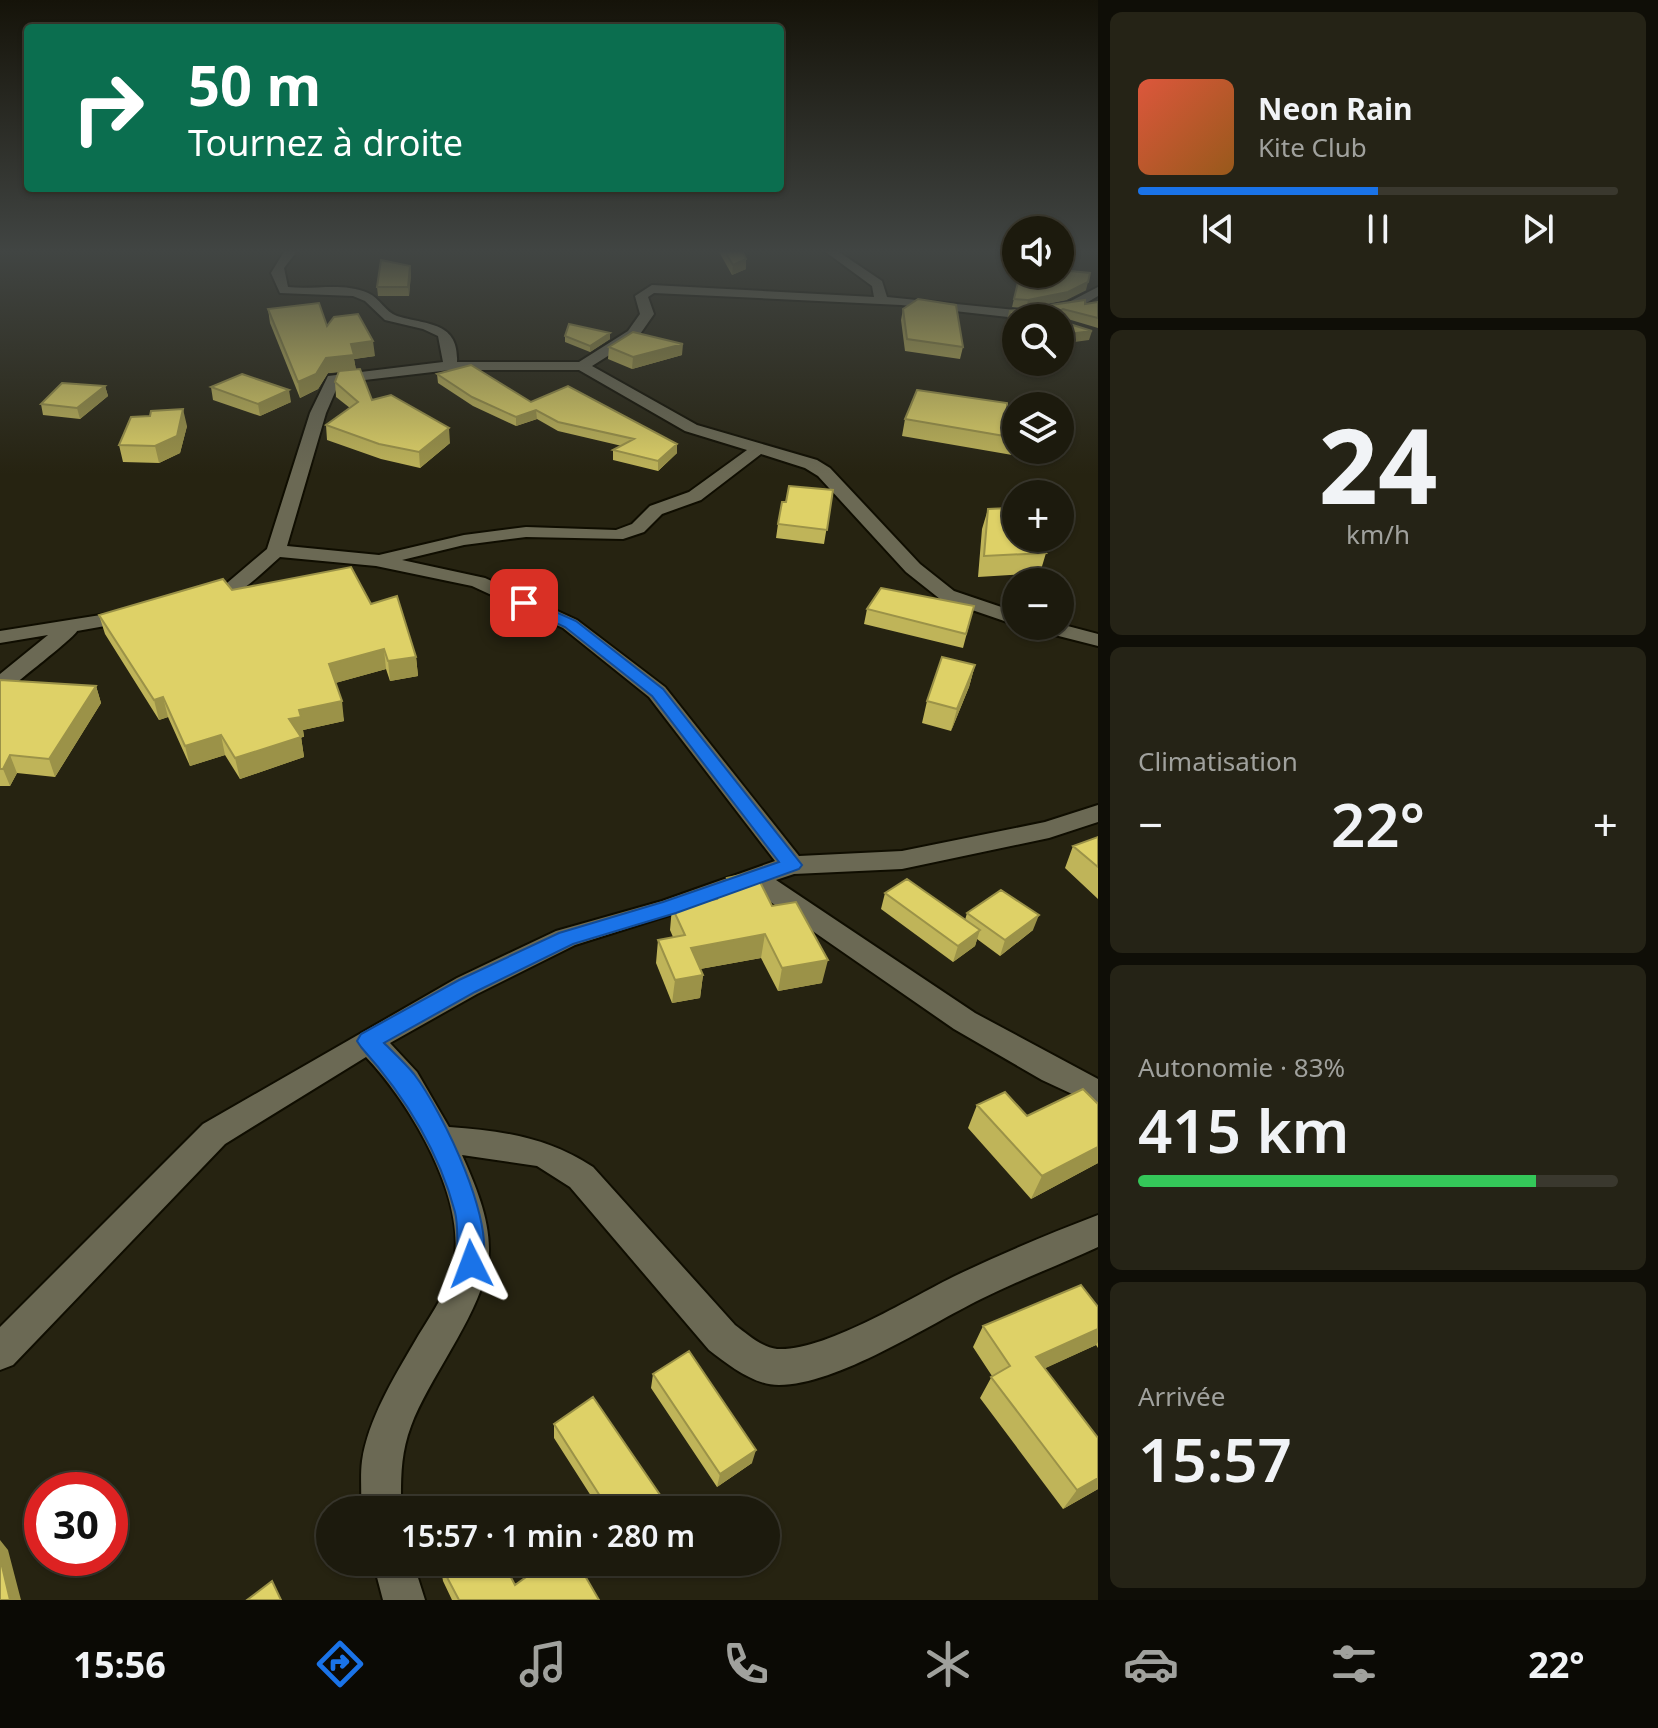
<!DOCTYPE html>
<html lang="fr">
<meta charset="utf-8">
<style>
body{margin:0;font-family:"Noto Sans",sans-serif;background:#252316;color:#f1f3f6;height:100vh;display:flex;flex-direction:column;font-size:30px;white-space:nowrap}
*{box-sizing:border-box;margin:0}
p{font-size:26px;color:#a0a19d}
.icon{flex:none;width:44px;height:44px;fill:none;stroke:currentColor;stroke-width:2;stroke-linecap:round;stroke-linejoin:round}
.map{position:relative;flex:1;overflow:hidden}
.panel{display:flex;flex-direction:column;gap:12px;padding:12px;background:#0f0e07;width:560px}
.panel>*{flex:none}
.hud{position:absolute;left:24px;top:24px;width:760px;height:168px;border-radius:8px;box-shadow:0 2px 6px #0004,0 0 0 2px #3a382e;background:#0b6e4f;color:#fff;overflow:hidden}
.buttons{position:absolute;left:1002px;top:216px;display:grid;gap:16px}
.buttons a{display:grid;place-items:center;width:72px;height:72px;border-radius:50%;background:#1c1a0d;box-shadow:0 2px 6px #0004,0 0 0 2px #3a382e;font-size:40px}
.speed{position:absolute;left:24px;top:1472px;display:flex;gap:16px;font-size:40px;font-weight:700;text-align:center}
.speed>*{display:grid;place-content:center;width:104px;height:104px;border-radius:50%;background:#1c1a0d;box-shadow:0 2px 6px #0004,0 0 0 2px #3a382e;line-height:1}
.speed .limit{border:12px solid #d22;background:#fff;color:#111}
.pin{position:absolute;display:grid;place-items:center;width:68px;height:68px;color:#fff;margin:-34px;border-radius:16px;box-shadow:0 4px 12px #0006}
.me{position:absolute;width:88px;margin:-44px;rotate:357deg;stroke-linejoin:round;filter:drop-shadow(0 0 6px #0008)}
.turn{display:flex;align-items:center;gap:28px;height:168px;padding:0 32px;font-size:36px}
.turn .icon{width:104px;height:104px;stroke-width:2.5}
.turn b{display:block;font-size:56px;line-height:68px}
.big{font-size:60px;font-weight:600;line-height:1.1}
.panel .card{flex:1;display:flex;flex-direction:column;justify-content:center;gap:12px;min-width:0;padding:0 28px;border-radius:12px;background:#252316}
.panel .dial{align-items:center;gap:0}
.dial b{font-size:104px;line-height:1}
.song{display:flex;align-items:center;gap:24px}
.cover{width:96px;height:96px;border-radius:12px;background:linear-gradient(135deg,hsl(10 70% 55%),hsl(30 70% 35%))}
.played{height:8px;border-radius:4px;background:linear-gradient(90deg,#1a73e8 50%,#3a382e 50%)}
.keys{display:flex;justify-content:space-around;direction:ltr}
.heat{display:flex;justify-content:space-between;align-items:center;font-size:44px;direction:ltr}
.charge{height:12px;border-radius:6px;background:linear-gradient(90deg,#34c759 83%,#3a382e 0)}
.trip{position:absolute;left:316px;top:1496px;width:464px;height:80px;border-radius:40px;background:#1c1a0d;box-shadow:0 2px 6px #0004,0 0 0 2px #3a382e;font-weight:600;line-height:80px;text-align:center}
.tab-bar{display:flex;height:128px;justify-content:space-around;align-items:center;background:#0b0a05;color:#a0a19d}
.tab-bar .icon{width:56px;height:56px}
.tab-bar .current{color:#1a73e8}
.tab-bar b{font-size:36px;color:#f1f3f6}
main{display:flex;flex:1;min-height:0}
.map>svg:first-child{display:block}
</style>
<main>
<div class="map">
<svg width="1098" height="1600" viewBox="0 0 1098 1600">
<rect width="100%" height="100%" fill="#262311"/>
<g fill="none" stroke-linecap="round" stroke-linejoin="round">
<defs>
<path id="street" d="M285 250H298L284 268 288 287C315 290 343 282 368 293 380 298 385 312 397 316 426 325 459 321 457 362H579L628 331 640 314 635 296 652 285 874 297 872 286 823 250H836L882 281 887 297 1026 311 1067 303 1098 287V296L1076 309 1017 318 901 305 654 293 648 297 654 314 638 337 592 366 697 425 817 460 830 468 920 564 954 591 1016 612V625L940 599 906 572 818 476 805 468 761 454 701 500 662 514 644 532 623 539 526 537 464 545 402 560 485 578 577 620 665 687 799 856 902 851 1045 822 1098 805V822L1049 838 902 869 794 874 776 880 975 1013 1098 1079V1106L1042 1080 954 1029 752 889 575 945 477 994 390 1043 417 1072 449 1127C503 1131 547 1137 593 1167L735 1325C747 1334 761 1347 777 1349 825 1352 913 1296 957 1275 1003 1253 1051 1233 1098 1215V1247C1059 1265 1019 1280 981 1299 928 1325 837 1385 779 1385 753 1385 729 1365 709 1350L570 1187 537 1166 462 1155C475 1184 489 1217 489 1249 490 1303 430 1374 411 1426 400 1455 401 1480 401 1510H361C362 1494 360 1477 362 1461 368 1420 393 1379 414 1343 427 1320 447 1294 453 1267 469 1201 410 1103 366 1057L225 1144 13 1365 0 1370V1327L203 1124 457 978 556 931 662 901 775 861 649 697 563 628 472 586 376 566 280 557C259 575 228 610 196 602L193 598 196 594 227 583 267 549 310 413 328 376 443 362 438 336 423 329 385 320 365 301 353 296 280 293 271 273ZM450 370H579L685 431 747 450 689 492 650 506 632 524 616 530 526 527 464 535 379 555 287 546 326 413 339 383Z
M132 610 139 612 142 616 139 620 77 631C75 637 19 680 8 690L0 691V674L48 635 0 643V631Z
M1060 624 1098 634V646L1035 630 1032 626Z
M373 1562H413L425 1600H383Z"/>
</defs>
<!-- street casing -->
<use href="#street" stroke="#0f0d00" stroke-width="4"/>
<!-- street -->
<use href="#street" fill="#6b6954" fill-rule="evenodd"/>
</g>
<!-- wall -->
<path fill="#bfb459" d="M718 250H742L746 269 732 275Z
M410 266 411 274 409 296H378L377 287Z
M1020 274 1086 290 1066 300 1026 308 1012 307Z
M1098 302V328L1061 317 1016 318V344L1003 340 1010 311Z
M268 309 327 326 375 356 354 359 356 370 372 400 450 443 420 468 381 459 327 440 326 425 350 408 336 397 335 382 339 372 328 373 318 389 300 398 270 323Z
M903 309 963 347 960 359 905 351 901 320Z
M565 336 610 339 590 352 565 342Z
M609 347 682 355 632 369 608 359Z
M437 374 677 444V453L658 471 613 460V450L622 446 558 431 537 419 516 426 473 406 438 383Z
M105 386 108 396 80 419 43 415 41 404Z
M211 387 291 402 260 416 213 400Z
M1007 413 1016 414V450H1045L1042 460 902 436 905 419Z
M187 426 180 453 159 463 123 462 119 445Z
M833 490 824 544 776 538 778 524Z
M988 509 1046 553 1040 573 978 577 982 529Z
M232 590 371 604 416 657 418 676 390 681 386 669 335 683 344 721 303 730 304 737H301L304 757 240 779 225 755 190 766 168 717 159 720 105 634 99 615Z
M974 606 963 648 864 624 867 609Z
M975 665 969 687 951 731 922 723 927 701Z
M0 680 96 686 101 703 55 777 17 773 10 786H0Z
M1098 837V899L1065 868 1073 846Z
M727 878 772 906 822 983 778 991 761 958 700 969 703 975 700 998 672 1003 656 963 658 940 673 937 670 930 672 907 711 900 712 887 726 885Z
M885 893 965 920 967 913 1033 930 1000 956 977 939 975 946 953 962 881 909Z
M1098 1104V1163L1031 1199 968 1128 977 1105 1027 1116Z
M1098 1307V1348L1096 1345 1045 1368 1098 1489 1063 1509 980 1398 992 1376 973 1347 983 1326Z
M653 1374 752 1463 717 1487 651 1388Z
M554 1424 669 1508V1510H600L554 1438Z
M440 1564 515 1585 599 1600H452L443 1581Z"/>
<!-- shaded-wall -->
<path fill="#9b9248" d="M746 259V269L732 275 733 265Z
M410 266 411 274 409 296 408 287Z
M1088 282 1086 290 1066 300 1026 308 1028 300Z
M1092 331 1089 340 1060 344V335Z
M610 333V339L590 352V346Z
M373 341 375 356 354 359 356 370 328 373 318 389 300 398 298 382 326 358 351 344Z
M683 344 682 355 632 369 633 357Z
M105 386 108 396 80 419 77 408Z
M289 390 291 402 260 416 258 404Z
M183 409 187 426 180 453 159 463 155 446Z
M536 410 537 419 516 426V417Z
M449 428 450 443 420 468 419 452Z
M677 444V453L658 471V461Z
M384 649 386 669 332 684 329 664Z
M416 657 418 676 390 681 388 661Z
M975 665 969 687 951 731 957 709Z
M96 686 101 703 55 777 49 759Z
M163 697 168 717 159 720 154 700Z
M342 701 344 721 303 730 304 737H301L304 757 240 779 235 758 289 719 299 710Z
M221 735 225 755 190 766 185 746Z
M10 755 17 773 10 786 3 769Z
M1039 915 1033 930 1000 956 1005 940Z
M980 930 975 946 953 962 958 946Z
M765 934 761 958 689 971 691 948Z
M828 960 822 983 778 991 782 968Z
M703 975 700 998 672 1003 675 980Z
M1098 1147V1163L1031 1199 1042 1176Z
M1098 1329V1342L1096 1345 1024 1378 1036 1357Z
M756 1450 752 1463 717 1487 720 1474Z
M1098 1478V1489L1063 1509 1077 1490Z
M0 1540 8 1550 21 1600H10L0 1558Z"/>
<!-- building -->
<path fill="#ded167" stroke="#9b9248" stroke-width="2" d="M724 250H742L746 259 733 265Z
M381 260 410 266 408 287H377Z
M1060 270 1090 273 1088 282 1068 292 1028 300 1014 299 1020 274H1060Z
M918 299 956 305 963 347 907 339 903 309Z
M1085 300V304L1098 302V318L1063 309 1059 311 1060 318H1016V335L1006 331 1010 311Z
M319 303 327 326 334 317 358 314 373 341 351 344 354 355 326 358 316 374 298 382 268 309Z
M1060 321 1092 331 1060 335Z
M569 324 610 333 590 346 565 336Z
M633 332 683 344 633 357 609 347Z
M471 365 531 402 568 386 677 444 658 461 613 450 634 439 558 422 536 410 516 417 472 397 437 374Z
M360 369 372 400 391 395 449 428 419 452 379 444 326 425 358 402 335 382 339 371Z
M242 374 289 390 258 404 211 387Z
M62 383 105 386 77 408 41 404Z
M917 390 1007 403V413L1016 414V438L905 419Z
M183 409 177 436 155 446 119 445 131 417 150 416 151 411Z
M789 486 833 490 827 530 778 524 782 502H786Z
M1010 508 1016 515V538H1034L1046 553 984 556 988 509Z
M351 567 371 604 397 596 416 657 388 661 384 649 329 664 342 701 299 710 301 717 289 719 301 737 235 758 221 735 185 746 163 697 154 700 99 615 223 579 232 590Z
M881 588 974 606 966 634 867 609Z
M942 657 975 665 957 709 927 701Z
M0 680 96 686 49 759 10 755 3 769H0Z
M1098 837V867L1073 846Z
M755 872 772 906 796 902 828 960 782 968 765 934 691 948 703 975 675 980 658 940 685 935 672 907 717 899 712 887 730 884 727 878Z
M907 879 980 930 958 946 885 893Z
M1001 890 1039 915 1005 940 967 913Z
M1083 1089 1098 1104V1147L1042 1176 977 1105 1005 1092 1027 1116Z
M1081 1285 1098 1307V1329L1036 1357 1098 1438V1478L1077 1490 991 1377 1010 1366 983 1326Z
M689 1351 756 1450 720 1474 653 1374Z
M593 1397 669 1508 667 1510H609L554 1424Z
M0 1558 10 1600H0Z
M442 1562H503L515 1585 547 1562H577L599 1600H459L440 1564Z
M272 1581 281 1600H247Z"/>
<!-- sky -->
<linearGradient id="sky" x2="0" y2="1"><stop stop-color="#151309"/><stop offset="0.53" stop-color="#414543"/><stop offset="1" stop-color="#414543" stop-opacity="0"/></linearGradient>
<rect width="1098" height="474" fill="url(#sky)"/>
<!-- route -->
<path fill="#1a73e8" stroke="#114b97" stroke-width="2" d="M519 600H529L576 621 663 689 802 865 799 869 676 913 573 944 475 992 384 1043C394 1053 405 1063 414 1074 442 1111 500 1227 480 1273L471 1276 462 1273C454 1253 460 1232 455 1212 438 1148 404 1095 361 1047L357 1041 361 1034 459 980 559 933 663 902 779 862 652 696 565 627 519 606Z"/>
</svg>
<div class="buttons">
<a><svg class="icon" aria-label="sound" viewBox="0 0 24 24"><path d="M4 9h4l5-4v14l-5-4H4zM17 9q2 3 0 6"/></svg></a>
<a><svg class="icon" aria-label="search" viewBox="0 0 24 24"><circle cx="10" cy="10" r="6"/><path d="M15 15l6 6"/></svg></a>
<a><svg class="icon" aria-label="layers" viewBox="0 0 24 24"><path d="M12 4l9 5-9 5-9-5zM3 14l9 5 9-5"/></svg></a>
<a>+</a>
<a>−</a>
</div>
<div class="speed"><div class="limit">30</div></div>
<div class="pin" style="left:524px;top:603px;background:#d93025"><svg class="icon" aria-label="arrive" viewBox="0 0 24 24"><path d="M6 21V4h12l-3 4 3 4H6"/></svg></div>
<svg class="me" style="left:471px;top:1264px" viewBox="-20 -20 40 40"><path d="M0-17L14 15 0 8-14 15z" fill="#1a73e8" stroke="#fff" stroke-width="4"/></svg>
<div class="trip">15:57 · 1 min · 280 m</div>
<div class="hud">
<div class="turn"><svg class="icon" aria-label="right" viewBox="0 0 24 24"><path d="M7 20v-9h11M14 6l5 5-5 5"/></svg><div><b>50 m</b>Tournez à droite</div></div>
</div>
</div>
<section class="panel">
<div class="card">
<div class="song"><i class="cover"></i><div><b>Neon Rain</b><p>Kite Club</p></div></div>
<div class="played"></div>
<div class="keys"><svg class="icon" aria-label="previous" viewBox="0 0 24 24"><path d="M18 5L8 12l10 7zM5 5v14"/></svg><svg class="icon" aria-label="pause" viewBox="0 0 24 24"><path d="M8 5v14M16 5v14"/></svg><svg class="icon" aria-label="next" viewBox="0 0 24 24"><path d="M6 5l10 7-10 7zM19 5v14"/></svg></div>
</div>
<div class="card dial"><b>24</b><p>km/h</p></div>
<div class="card"><p>Climatisation</p>
<div class="heat"><a>−</a><b class="big">22°</b><a>+</a></div>
</div>
<div class="card"><p>Autonomie · 83%</p><b class="big">415 km</b><div class="charge"></div></div>
<div class="card"><p>Arrivée</p><b class="big">15:57</b></div>
</section>
</main>
<nav class="tab-bar">
<b>15:56</b>
<svg class="icon current" aria-label="directions" viewBox="0 0 24 24"><path d="M12 3l9 9-9 9-9-9zM9 14v-3h6M13 9l2 2-2 2"/></svg>
<svg class="icon" aria-label="music" viewBox="0 0 24 24"><path d="M9 18V5l10-2v13"/><circle cx="6" cy="18" r="3"/><circle cx="16" cy="16" r="3"/></svg>
<svg class="icon" aria-label="phone" viewBox="0 0 24 24"><path d="M5 4h4l2 5-3 2q2 4 5 5l2-3 5 2v4C11 20 4 13 5 4z"/></svg>
<svg class="icon" aria-label="climate" viewBox="0 0 24 24"><path d="M12 3v18M4 7l16 10M4 17L20 7"/></svg>
<svg class="icon" aria-label="car" viewBox="0 0 24 24"><path d="M5 17H2v-5l4-1 3-4h7l3 4 3 1v5h-3M9 17h6M6 11h13"/><circle cx="7" cy="17" r="2"/><circle cx="17" cy="17" r="2"/></svg>
<svg class="icon" aria-label="filters" viewBox="0 0 24 24"><path d="M4 7h16M4 17h16"/><circle cx="9" cy="7" r="2"/><circle cx="15" cy="17" r="2"/></svg>
<b>22°</b>
</nav>
